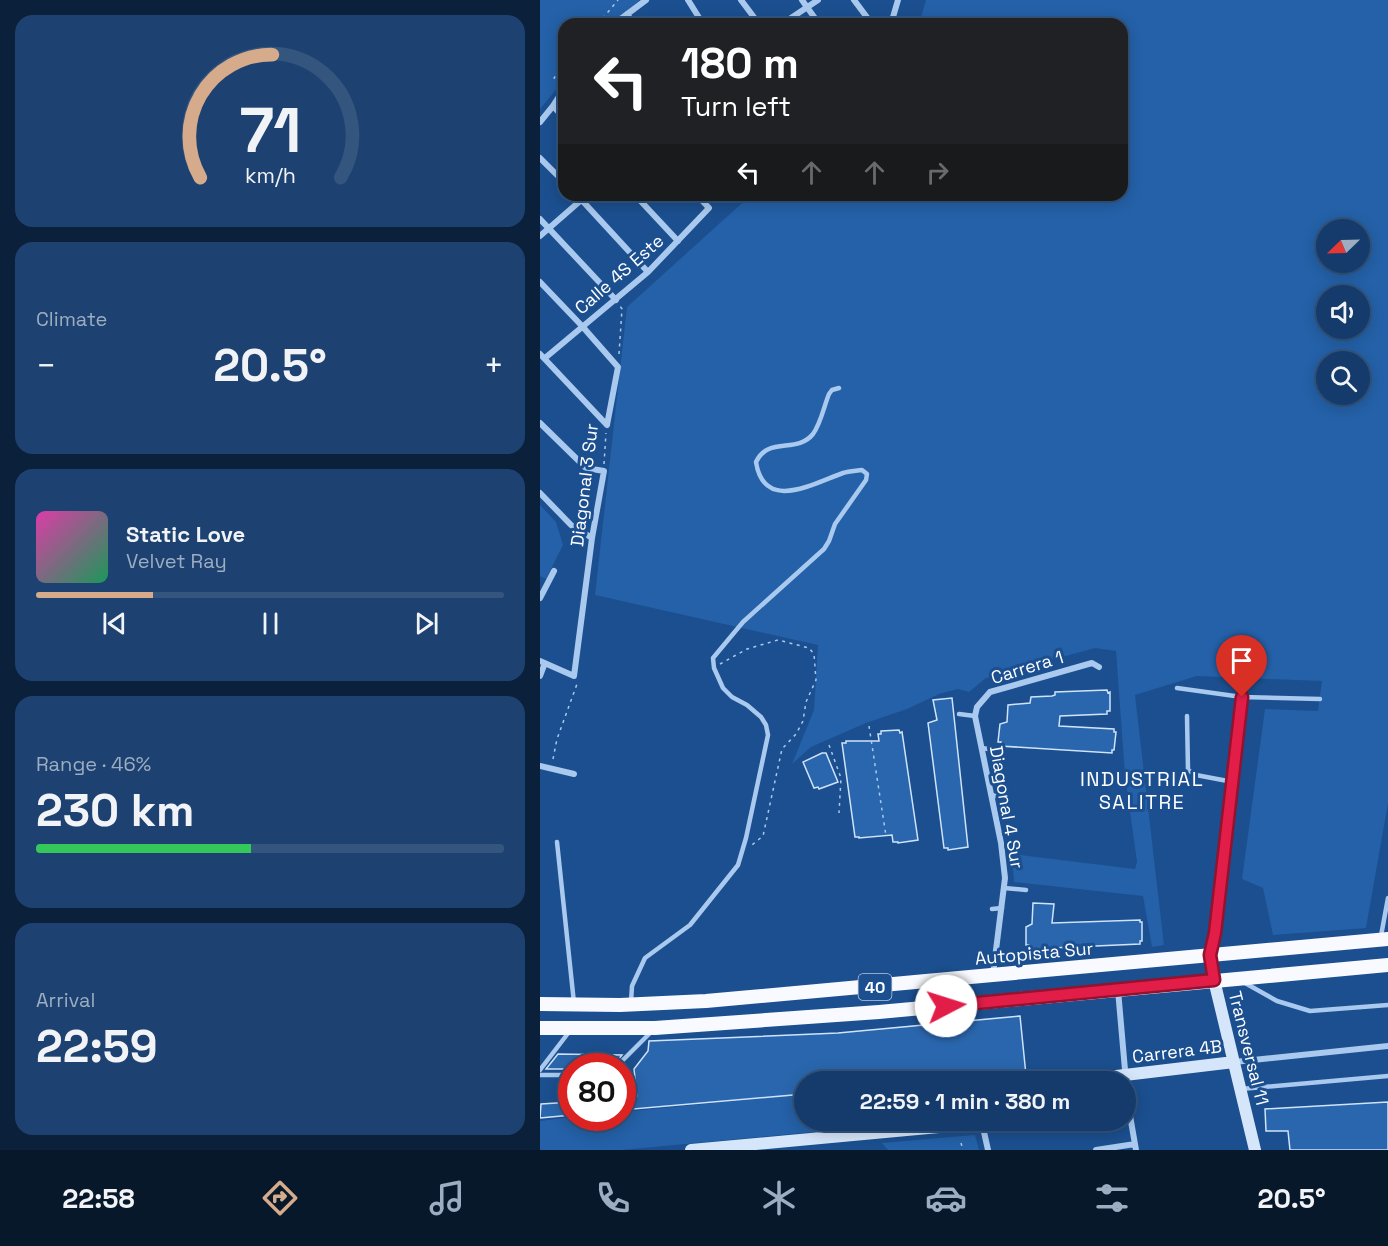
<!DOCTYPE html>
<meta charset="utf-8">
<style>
body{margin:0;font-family:"Space Grotesk",sans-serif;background:#1d4271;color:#f1f3f6;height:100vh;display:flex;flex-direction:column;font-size:22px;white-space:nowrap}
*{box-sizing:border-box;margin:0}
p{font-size:20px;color:#9dadc1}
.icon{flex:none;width:33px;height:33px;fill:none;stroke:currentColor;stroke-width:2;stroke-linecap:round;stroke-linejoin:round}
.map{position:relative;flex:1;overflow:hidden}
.drawer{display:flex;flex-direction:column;gap:15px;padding:15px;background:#0b203b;width:540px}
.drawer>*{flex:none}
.top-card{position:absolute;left:18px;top:18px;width:570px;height:183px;border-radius:18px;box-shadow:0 3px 15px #0003,0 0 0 2px #33557e;background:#202124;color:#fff;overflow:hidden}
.needle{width:39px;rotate:247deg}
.tools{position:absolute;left:776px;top:219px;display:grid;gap:12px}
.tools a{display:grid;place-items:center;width:54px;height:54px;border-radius:50%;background:#143b6b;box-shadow:0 3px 15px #0003,0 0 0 2px #33557e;font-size:30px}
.speed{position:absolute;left:18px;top:1053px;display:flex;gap:12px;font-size:30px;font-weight:700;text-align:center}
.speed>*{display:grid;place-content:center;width:78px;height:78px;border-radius:50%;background:#143b6b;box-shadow:0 3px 15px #0003,0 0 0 2px #33557e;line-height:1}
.speed .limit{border:9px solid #d22;background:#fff;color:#111}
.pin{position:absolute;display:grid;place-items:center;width:51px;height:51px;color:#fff;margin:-62px -26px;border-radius:50% 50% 50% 0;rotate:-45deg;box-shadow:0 0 6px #0007}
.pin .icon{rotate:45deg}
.me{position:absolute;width:66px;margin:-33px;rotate:85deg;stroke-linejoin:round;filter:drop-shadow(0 0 4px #0008)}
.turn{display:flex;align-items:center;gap:21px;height:126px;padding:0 24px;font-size:27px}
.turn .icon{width:78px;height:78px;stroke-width:2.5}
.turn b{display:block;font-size:42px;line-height:51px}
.lanes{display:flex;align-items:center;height:57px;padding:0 24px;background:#0003;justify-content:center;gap:30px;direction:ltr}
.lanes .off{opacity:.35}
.big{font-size:45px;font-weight:700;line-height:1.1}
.drawer .card{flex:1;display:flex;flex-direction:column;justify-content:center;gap:9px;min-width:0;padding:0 21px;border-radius:18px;background:#1d4271}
.drawer .dial{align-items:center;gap:0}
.dial svg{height:156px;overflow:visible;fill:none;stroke:#33557e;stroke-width:7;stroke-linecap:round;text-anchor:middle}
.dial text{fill:#f1f3f6;stroke:none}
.song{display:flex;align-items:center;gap:18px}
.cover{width:72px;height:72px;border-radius:9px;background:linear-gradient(135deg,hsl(320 70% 55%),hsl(150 70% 35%))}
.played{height:6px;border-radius:3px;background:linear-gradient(90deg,#d6ab8b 25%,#33557e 25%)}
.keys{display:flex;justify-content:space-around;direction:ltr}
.heat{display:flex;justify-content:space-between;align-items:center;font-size:33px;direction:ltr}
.charge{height:9px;border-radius:4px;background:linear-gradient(90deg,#34c759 46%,#33557e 0)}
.trip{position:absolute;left:254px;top:1071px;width:342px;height:60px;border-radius:30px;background:#143b6b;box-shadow:0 3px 15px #0003,0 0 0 2px #33557e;font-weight:700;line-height:60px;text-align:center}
.tabs{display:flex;height:96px;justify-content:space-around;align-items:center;background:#08182b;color:#9dadc1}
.tabs .icon{width:42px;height:42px}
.tabs .current{color:#d6ab8b}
.tabs b{font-size:27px;color:#f1f3f6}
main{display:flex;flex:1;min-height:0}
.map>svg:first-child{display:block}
</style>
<main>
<section class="drawer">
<div class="card dial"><svg viewBox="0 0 100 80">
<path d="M14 69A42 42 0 1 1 86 69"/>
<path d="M14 69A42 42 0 0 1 51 6" stroke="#d6ab8b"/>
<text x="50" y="56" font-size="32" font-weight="700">71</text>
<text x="50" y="72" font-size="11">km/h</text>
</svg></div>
<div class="card"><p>Climate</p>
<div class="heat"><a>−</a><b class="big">20.5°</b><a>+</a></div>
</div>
<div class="card">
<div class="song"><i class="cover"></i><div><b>Static Love</b><p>Velvet Ray</p></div></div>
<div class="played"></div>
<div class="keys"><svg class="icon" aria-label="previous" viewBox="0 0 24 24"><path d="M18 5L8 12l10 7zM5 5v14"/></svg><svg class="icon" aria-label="pause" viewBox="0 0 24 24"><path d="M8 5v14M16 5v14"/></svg><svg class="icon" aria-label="next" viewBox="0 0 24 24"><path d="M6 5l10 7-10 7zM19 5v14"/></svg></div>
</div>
<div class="card"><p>Range · 46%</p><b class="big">230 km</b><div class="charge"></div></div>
<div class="card"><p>Arrival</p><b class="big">22:59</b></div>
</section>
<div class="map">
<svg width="848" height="1150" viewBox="0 0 848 1150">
<rect width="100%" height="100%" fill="#1b4f8f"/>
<!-- green -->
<path fill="#2461a8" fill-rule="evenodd" d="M0 0H100L72 24H24V80L0 109Z
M386 0H848V803L826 928 733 935 723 888 702 879 725 709 778 711 782 681 657 676 595 695 624 945 612 947 603 896 474 882 472 854 595 869 597 862 585 775 576 651 555 648 446 678 429 692 418 689 399 694 367 709 326 723 271 747 252 764 274 710 278 645 55 595 87 307 211 195H582V24H379ZM786 230H819V262H786ZM786 296H819V328H786ZM786 362H819V394H786Z
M0 505 16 522 23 545 6 579 0 576Z
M264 1094V1120L389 1121 82 1150H0V1121L31 1117 82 1118 83 1112Z
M435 1135 439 1150H348L342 1143Z"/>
<!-- building -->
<path fill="#2a66ad" stroke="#cfe3fa" stroke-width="1.5" d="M567 690 568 693 570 692V711H567V714L520 716 519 726 574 729V732H576L574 750H572V753L460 746 461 742H458L460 724 467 722 468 705 490 703 491 697 512 696 515 695V692Z
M412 698 428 847 408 850V848H404L388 723 397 720 393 700Z
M359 730 360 733 362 732 378 840 358 843V842H353L352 835 319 838V837H315L302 743H306V741H339L338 734H341V731Z
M282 753H286L298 782 279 789 278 787 274 788 263 762Z
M493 903 514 904 512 923 600 920V922H602V941H600V944L489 949V945H486V927L492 924Z
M480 1016 486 1075 394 1082H264V1094L82 1110V1097L97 1096 94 1069 108 1051 109 1041 298 1033Z
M18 1054 82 1055 73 1066H32V1069H6Z
M32 1102V1115L0 1118 1 1104Z
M848 1102V1150H750L748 1131H726L725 1109Z"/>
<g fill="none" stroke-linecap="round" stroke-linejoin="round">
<!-- path -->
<path stroke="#a9c9ee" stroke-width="1.5" stroke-dasharray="3 4.5" stroke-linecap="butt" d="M58 24 78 0
M22 81 14 78 24 66
M79 354 82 309 80 306
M64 464 66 433
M180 664 207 649 238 640 269 648 274 654 276 680 266 702 263 721 256 734 242 749 223 836 212 845
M329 726 346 836
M289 745 301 778 299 813
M13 759 17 739 37 684
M421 1143 423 1150"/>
<!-- service -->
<path stroke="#a9c9ee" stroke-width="4.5" d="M637 688 702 697 780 699
M419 714 435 716
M647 716 648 770 656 775 693 782
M442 748 454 750
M451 795 461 797
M17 842 34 1003
M464 888 486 890
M452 909 462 908
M841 936 848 898
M670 953 675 933 702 697
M705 983 737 1001 770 1011 848 1005
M91 1002 92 986 105 958 150 925 198 865 206 838 228 735 226 725 221 717 207 705 192 697 183 688 174 668 173 658 203 622 284 549 289 541 295 524 326 480 327 474 322 470C315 471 309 471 303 473 274 483 224 513 216 462 228 436 257 454 273 434 281 423 284 406 289 394L292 390 299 388
M77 1066 111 1032
M0 1070 29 1032
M0 1075H32
M701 1089 848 1076"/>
<!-- minor -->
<path stroke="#a9c9ee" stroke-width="6" d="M148 0 163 24
M201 0 219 24
M262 0 279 24
M314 0 332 24
M87 14 94 24
M74 24 106 0
M242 24 278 0
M351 24 358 0
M13 106 24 118
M0 122 13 106 24 89
M0 158 24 182
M37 195 108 272
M95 195 138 241
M0 219 76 300
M0 236 47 195
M0 282 42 326 78 367 67 425
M0 354 67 425
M5 358 108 272 169 208 157 195
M0 423 46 468 64 471 52 538 34 676 0 661
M0 493 31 525 52 538
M0 598 14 571
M0 676 5 663
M0 766 34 774
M453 974 465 878 461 843 435 716 437 707 450 692 552 663 559 667
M578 990 588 1104 596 1150
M694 1062 848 1046
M448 1150 442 1123 461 1120
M556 1150 595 1144"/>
<!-- secondary -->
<path stroke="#d6e6fa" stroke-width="12" d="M670 955 674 980 715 1150
M526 1082 694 1062
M151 1150 442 1123V1120"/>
<!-- trunk -->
<path stroke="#f8faff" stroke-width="14" d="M0 1004 80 1005 166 1001 848 939
M0 1028H115L339 1012 848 965"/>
</g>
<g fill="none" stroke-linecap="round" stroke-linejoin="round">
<defs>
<path id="route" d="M406 1006 674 980 670 955 675 933 702 697"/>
</defs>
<!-- route casing -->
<use href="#route" stroke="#92132f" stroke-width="15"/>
<!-- route -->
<use href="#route" stroke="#e11d48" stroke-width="10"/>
</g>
<g text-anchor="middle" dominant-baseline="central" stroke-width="6" stroke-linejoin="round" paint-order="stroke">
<!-- shield labels -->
<rect fill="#1b4f8f" stroke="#bbcadd" stroke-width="1.5" x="318.5" y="974" width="33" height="26" rx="4.5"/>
<g font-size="16" font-weight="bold" fill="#fff">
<text x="335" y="987">40</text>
</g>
<!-- street labels -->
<g font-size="18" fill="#fff" stroke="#1b4f8f">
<text transform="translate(79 274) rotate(-41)">Calle 4S Este</text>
<text transform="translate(44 485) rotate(-83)">Diagonal 3 Sur</text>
<text transform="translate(487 667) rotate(-17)">Carrera 1</text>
<text transform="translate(467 807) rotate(80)">Diagonal 4 Sur</text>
<text transform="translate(494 953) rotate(-5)">Autopista Sur</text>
<text transform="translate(709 1048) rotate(76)">Transversal 11</text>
<text transform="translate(637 1051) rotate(-7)">Carrera 4B</text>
</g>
<!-- neighbourhood labels -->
<g font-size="20" letter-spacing="1.5" fill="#fff" stroke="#1b4f8f">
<text x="602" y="779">INDUSTRIAL<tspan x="602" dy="23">SALITRE</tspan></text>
</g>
</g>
</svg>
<div class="tools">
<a><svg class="needle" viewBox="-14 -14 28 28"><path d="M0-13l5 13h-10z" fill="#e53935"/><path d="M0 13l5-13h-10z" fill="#9dadc1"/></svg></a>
<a><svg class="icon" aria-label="sound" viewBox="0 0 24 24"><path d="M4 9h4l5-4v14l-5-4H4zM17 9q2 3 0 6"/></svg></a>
<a><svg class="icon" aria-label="search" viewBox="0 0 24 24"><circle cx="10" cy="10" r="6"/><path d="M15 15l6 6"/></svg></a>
</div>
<div class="speed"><div class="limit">80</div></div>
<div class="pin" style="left:702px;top:697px;background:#d93025"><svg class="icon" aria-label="arrive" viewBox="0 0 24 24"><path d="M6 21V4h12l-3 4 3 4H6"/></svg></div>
<svg class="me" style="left:406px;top:1006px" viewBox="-20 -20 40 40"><circle r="19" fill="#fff"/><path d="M0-13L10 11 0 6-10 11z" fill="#e11d48"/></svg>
<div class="trip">22:59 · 1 min · 380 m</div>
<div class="top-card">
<div class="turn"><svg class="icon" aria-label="left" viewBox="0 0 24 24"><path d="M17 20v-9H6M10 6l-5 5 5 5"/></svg><div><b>180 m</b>Turn left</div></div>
<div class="lanes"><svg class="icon" aria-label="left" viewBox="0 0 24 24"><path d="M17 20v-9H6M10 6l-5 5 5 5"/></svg><svg class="icon off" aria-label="ahead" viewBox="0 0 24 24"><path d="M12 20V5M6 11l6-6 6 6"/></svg><svg class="icon off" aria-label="ahead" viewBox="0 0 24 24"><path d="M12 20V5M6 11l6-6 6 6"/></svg><svg class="icon off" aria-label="right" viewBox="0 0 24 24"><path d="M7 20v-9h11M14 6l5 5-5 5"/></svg></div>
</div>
</div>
</main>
<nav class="tabs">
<b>22:58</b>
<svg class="icon current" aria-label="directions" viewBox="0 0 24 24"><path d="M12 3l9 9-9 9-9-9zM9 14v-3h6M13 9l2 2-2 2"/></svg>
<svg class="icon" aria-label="music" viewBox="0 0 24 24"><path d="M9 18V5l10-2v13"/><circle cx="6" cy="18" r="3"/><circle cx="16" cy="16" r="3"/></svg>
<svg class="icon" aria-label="phone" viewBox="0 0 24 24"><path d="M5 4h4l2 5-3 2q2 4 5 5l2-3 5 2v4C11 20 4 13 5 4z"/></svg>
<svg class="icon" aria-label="climate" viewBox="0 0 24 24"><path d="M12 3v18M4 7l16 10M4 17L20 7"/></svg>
<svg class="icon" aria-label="car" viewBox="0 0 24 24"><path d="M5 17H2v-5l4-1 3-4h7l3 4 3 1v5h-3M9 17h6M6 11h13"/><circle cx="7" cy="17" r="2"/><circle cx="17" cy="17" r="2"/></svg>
<svg class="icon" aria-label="filters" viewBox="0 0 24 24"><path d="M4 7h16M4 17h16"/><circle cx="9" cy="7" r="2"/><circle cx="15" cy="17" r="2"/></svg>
<b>20.5°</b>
</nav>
